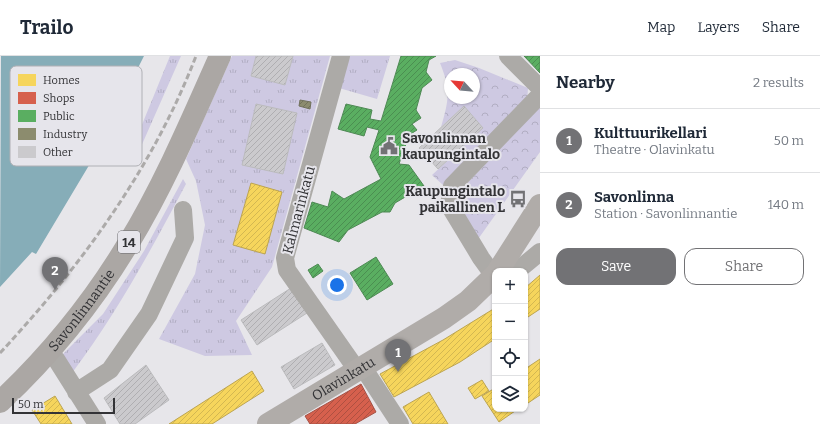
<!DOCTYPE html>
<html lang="en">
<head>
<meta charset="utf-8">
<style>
  body { margin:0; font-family:Bitter,serif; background:#f6f6f7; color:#1f2937 }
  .controls { position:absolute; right:12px; bottom:12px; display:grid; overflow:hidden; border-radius:8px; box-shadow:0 1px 3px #0004 }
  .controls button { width:36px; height:36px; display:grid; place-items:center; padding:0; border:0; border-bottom:1px solid #e0e1e3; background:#fff; color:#1f2937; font:20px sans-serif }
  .compass { position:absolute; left:444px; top:12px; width:36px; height:36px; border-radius:50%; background:#fff; box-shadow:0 1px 3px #0004; rotate:296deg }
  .scale { position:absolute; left:12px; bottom:10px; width:103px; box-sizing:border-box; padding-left:4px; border:2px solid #333336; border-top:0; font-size:11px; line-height:14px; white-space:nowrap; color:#333336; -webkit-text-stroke:3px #e6e5eb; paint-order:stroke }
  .you { position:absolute; left:337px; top:229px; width:14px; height:14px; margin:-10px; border:3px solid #fff; border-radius:50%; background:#1a73e8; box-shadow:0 0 0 6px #1a73e833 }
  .badge { display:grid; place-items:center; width:26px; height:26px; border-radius:50%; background:#727275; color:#fff; font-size:13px; font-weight:700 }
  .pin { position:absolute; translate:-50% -33px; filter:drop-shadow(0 1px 2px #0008) }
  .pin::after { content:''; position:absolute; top:21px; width:14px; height:12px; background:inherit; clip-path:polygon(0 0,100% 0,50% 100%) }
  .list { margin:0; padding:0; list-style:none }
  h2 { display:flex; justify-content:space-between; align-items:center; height:52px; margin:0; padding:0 16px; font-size:17px }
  h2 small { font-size:13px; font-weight:400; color:#747a83 }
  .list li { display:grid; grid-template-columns:26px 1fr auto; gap:12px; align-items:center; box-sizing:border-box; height:64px; padding:0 16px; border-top:1px solid #e0e1e3 }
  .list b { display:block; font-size:15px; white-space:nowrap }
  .list p { margin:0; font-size:13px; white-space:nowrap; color:#747a83 }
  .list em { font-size:13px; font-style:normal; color:#747a83 }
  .actions { display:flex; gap:8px; padding:12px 16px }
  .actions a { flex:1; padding:9px 0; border:1px solid #727275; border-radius:12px; text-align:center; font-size:14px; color:#727275 }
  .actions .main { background:#727275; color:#fff }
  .icon { flex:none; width:22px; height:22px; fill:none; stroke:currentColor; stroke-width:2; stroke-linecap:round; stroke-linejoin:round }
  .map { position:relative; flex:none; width:540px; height:368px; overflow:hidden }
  header { display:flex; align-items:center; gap:24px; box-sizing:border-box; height:56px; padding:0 20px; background:#fff; border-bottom:1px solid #e0e1e3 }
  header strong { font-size:19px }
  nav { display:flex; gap:22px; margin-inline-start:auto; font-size:14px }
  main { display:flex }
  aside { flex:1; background:#fff }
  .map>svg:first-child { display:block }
</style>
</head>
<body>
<header>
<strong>Trailo</strong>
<nav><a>Map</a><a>Layers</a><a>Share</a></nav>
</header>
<main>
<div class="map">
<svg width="540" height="368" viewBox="0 0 540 368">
  <defs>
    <pattern id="grass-tufts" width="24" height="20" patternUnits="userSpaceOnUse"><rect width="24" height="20" fill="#cec9e2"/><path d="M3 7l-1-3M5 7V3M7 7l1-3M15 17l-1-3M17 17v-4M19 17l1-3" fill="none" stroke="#b1adc2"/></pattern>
    <pattern id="park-crowns" width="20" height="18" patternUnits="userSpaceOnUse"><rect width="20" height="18" fill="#cec9e2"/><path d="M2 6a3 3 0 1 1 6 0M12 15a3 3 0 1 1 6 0" fill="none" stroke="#b1adc2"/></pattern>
    <pattern id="homes-hatch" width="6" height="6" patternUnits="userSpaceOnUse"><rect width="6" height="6" fill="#f6d55c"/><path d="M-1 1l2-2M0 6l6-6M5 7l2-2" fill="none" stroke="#d3b751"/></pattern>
    <pattern id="shops-hatch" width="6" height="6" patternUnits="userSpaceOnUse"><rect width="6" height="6" fill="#d6604d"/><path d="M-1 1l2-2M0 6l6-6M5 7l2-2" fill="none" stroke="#ae5041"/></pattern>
    <pattern id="public-hatch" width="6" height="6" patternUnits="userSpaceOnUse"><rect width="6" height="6" fill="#5aae61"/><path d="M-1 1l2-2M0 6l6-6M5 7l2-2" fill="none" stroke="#4b8e51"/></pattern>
    <pattern id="industry-hatch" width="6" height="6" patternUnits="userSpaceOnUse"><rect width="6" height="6" fill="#8c8c6e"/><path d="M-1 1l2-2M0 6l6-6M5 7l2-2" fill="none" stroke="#73735b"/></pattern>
    <pattern id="building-hatch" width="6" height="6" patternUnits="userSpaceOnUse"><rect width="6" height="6" fill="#cbcacd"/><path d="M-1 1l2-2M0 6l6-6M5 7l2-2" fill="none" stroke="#afaeb1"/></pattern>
  </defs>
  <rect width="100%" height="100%" fill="#e7e6ea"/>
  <path fill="url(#grass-tufts)" d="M170,0h11l-45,102 -6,-4z
    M232,0h98l-58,211 -36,54 16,34 -47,1 -46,-17 36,-65 10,-49 -9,-44 -10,-22z
    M350,0h40l-13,43 -38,-11z
    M183,123l3,5c-35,66 -69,129 -114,189l-11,-17 42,-42 41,-63z"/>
  <path fill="url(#park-crowns)" fill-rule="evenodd" d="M455,4l24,8 49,20 -1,15 -84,82 -11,-10 51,-47 -19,-22 -23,21c8,-28 10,-37 -1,-64zM450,18h24v24h-24z
    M540,50v46l-64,90 -20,-47z"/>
  <path fill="#86adb8" d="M1,0h143l-56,111 -52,87 -4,-2 -32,35z"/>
  <path fill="url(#homes-hatch)" stroke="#bca451" d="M251,127l31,9 -17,62 -32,-9z
    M540,219v34l-15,10v-31z
    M495,252v31l-35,23 -66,35 -14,-23 63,-34z
    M540,303v36l-15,10v-36z
    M252,315l12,20 -52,33h-43z
    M482,324l7,11 -14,8 -7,-11z
    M495,332v21h23l-19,13 -17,-26z
    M429,336l19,32h-35l-10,-17z
    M55,340l17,28h-31l-9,-14z"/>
  <path fill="url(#shops-hatch)" stroke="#a55246" d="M361,328l15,28 -21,12h-45l-5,-8z"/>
  <path fill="url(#public-hatch)" stroke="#4e8954" d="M401,0h35l-7,4 -3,12 6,8 -10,8 -6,22 5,8 -9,6 5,6 -8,5 -10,29 10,1 15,21 -29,17 -5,9h-8l-34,18 -9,12 -35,-14 8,-26 16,5 4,-16 12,8 37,-20 -11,-22 9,-27 -12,-3 -3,9 -26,-7 8,-25 26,6 -2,9 11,2z
    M524,0h16v17z
    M376,201l17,27 -26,16 -17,-27z
    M318,208l5,7 -10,7 -5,-8z"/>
  <path fill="url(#industry-hatch)" stroke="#71715d" d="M300,44l11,2 -1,7 -11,-3z"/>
  <path fill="url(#building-hatch)" stroke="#bbbbbd" d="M256,0h37l-8,29 -34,-9z
    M256,48l41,9 -14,61 -41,-9z
    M464,50l19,22 -45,41 -19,-21z
    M291,232l16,25 -50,32 -16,-25z
    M322,287l13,22 -41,24 -13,-22z
    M146,309l23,35 -34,24h-15l-16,-26z"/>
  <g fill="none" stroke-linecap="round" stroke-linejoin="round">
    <path stroke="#acaaa7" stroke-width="18" d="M341,0l-56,202 2,12 70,100
      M508,0l32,32
      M517,215l23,-19
      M494,220l-13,-18 -32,-53 3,-19 88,-91
      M56,303l41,65
      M362,310l38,58
      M76,336l34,-22 39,-56 36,-76 -2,-28"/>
    <g stroke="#b0aca9" stroke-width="22">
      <path d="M498,215l42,-66"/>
      <path id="s1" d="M268,368l176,-106 24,-17 27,-26"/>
    </g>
    <path stroke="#aba7a4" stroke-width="22" id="s2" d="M0,346c49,-46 93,-100 128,-158 36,-59 64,-125 92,-188"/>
    <path stroke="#acaaa9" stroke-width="3" stroke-dasharray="6 3" stroke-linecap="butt" d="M0,297c81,-87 153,-185 196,-297"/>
  </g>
  <defs>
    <g id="civic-bare" transform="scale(1.38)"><path d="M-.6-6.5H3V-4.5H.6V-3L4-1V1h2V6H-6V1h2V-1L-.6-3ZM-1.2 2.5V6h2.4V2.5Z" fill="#727275" stroke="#e6e5eb" stroke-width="2.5" paint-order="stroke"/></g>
    <g id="bus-bare" transform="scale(1.38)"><path d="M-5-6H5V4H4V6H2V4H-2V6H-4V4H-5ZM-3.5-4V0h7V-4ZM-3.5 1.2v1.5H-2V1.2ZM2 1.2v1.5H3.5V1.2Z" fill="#727275" stroke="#e6e5eb" stroke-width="2.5" paint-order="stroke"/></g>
  </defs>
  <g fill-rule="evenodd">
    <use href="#civic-bare" x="389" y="90"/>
    <use href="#bus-bare" x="518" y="143"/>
  </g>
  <g text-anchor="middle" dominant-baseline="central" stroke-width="4" stroke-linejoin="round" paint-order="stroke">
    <rect fill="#e6e5eb" stroke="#69686c" stroke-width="1" x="118" y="175" width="22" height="22" rx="3"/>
    <g font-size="13" font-weight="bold" fill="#333336">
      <text x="129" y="186">14</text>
    </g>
    <g font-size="14" font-weight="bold" fill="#333336" stroke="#e6e5eb" text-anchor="start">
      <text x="402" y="82">Savonlinnan<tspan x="402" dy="16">kaupungintalo</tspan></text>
      <text x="505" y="135" text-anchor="end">Kaupungintalo<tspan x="505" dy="16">paikallinen L</tspan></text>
    </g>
    <g font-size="14" fill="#333336" stroke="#e6e5eb">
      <text transform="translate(299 154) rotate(-75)">Kalmarinkatu</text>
      <text stroke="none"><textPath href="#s2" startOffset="123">Savonlinnantie</textPath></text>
      <text stroke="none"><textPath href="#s1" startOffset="88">Olavinkatu</textPath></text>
    </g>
  </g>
  <rect x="10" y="10" width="132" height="100" rx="6" fill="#e6e5eb" stroke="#b0b0b5" stroke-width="1"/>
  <rect x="18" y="18" width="18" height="12" fill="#f6d55c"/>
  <rect x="18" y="36" width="18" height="12" fill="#d6604d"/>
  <rect x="18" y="54" width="18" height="12" fill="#5aae61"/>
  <rect x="18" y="72" width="18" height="12" fill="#8c8c6e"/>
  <rect x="18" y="90" width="18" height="12" fill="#cbcacd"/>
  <g font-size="11" fill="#333336">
    <text x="43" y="28">Homes</text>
    <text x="43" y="46">Shops</text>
    <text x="43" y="64">Public</text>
    <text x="43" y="82">Industry</text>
    <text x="43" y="100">Other</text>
  </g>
</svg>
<div class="controls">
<button>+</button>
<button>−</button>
<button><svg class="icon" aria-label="locate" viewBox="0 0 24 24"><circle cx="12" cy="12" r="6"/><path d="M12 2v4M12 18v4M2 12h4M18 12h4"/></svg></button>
<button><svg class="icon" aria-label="layers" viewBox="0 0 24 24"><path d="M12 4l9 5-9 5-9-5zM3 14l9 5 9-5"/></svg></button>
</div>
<svg class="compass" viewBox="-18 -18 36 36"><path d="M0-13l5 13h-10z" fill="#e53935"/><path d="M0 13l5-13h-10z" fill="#747a83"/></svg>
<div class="scale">50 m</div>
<div class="you"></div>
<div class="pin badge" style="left:398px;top:316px">1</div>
<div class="pin badge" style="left:55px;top:234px">2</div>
</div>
<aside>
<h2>Nearby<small>2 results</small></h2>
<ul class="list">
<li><span class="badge">1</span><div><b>Kulttuurikellari</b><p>Theatre · Olavinkatu</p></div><em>50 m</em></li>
<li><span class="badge">2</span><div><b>Savonlinna</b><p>Station · Savonlinnantie</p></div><em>140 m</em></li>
</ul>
<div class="actions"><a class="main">Save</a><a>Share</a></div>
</aside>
</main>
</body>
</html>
